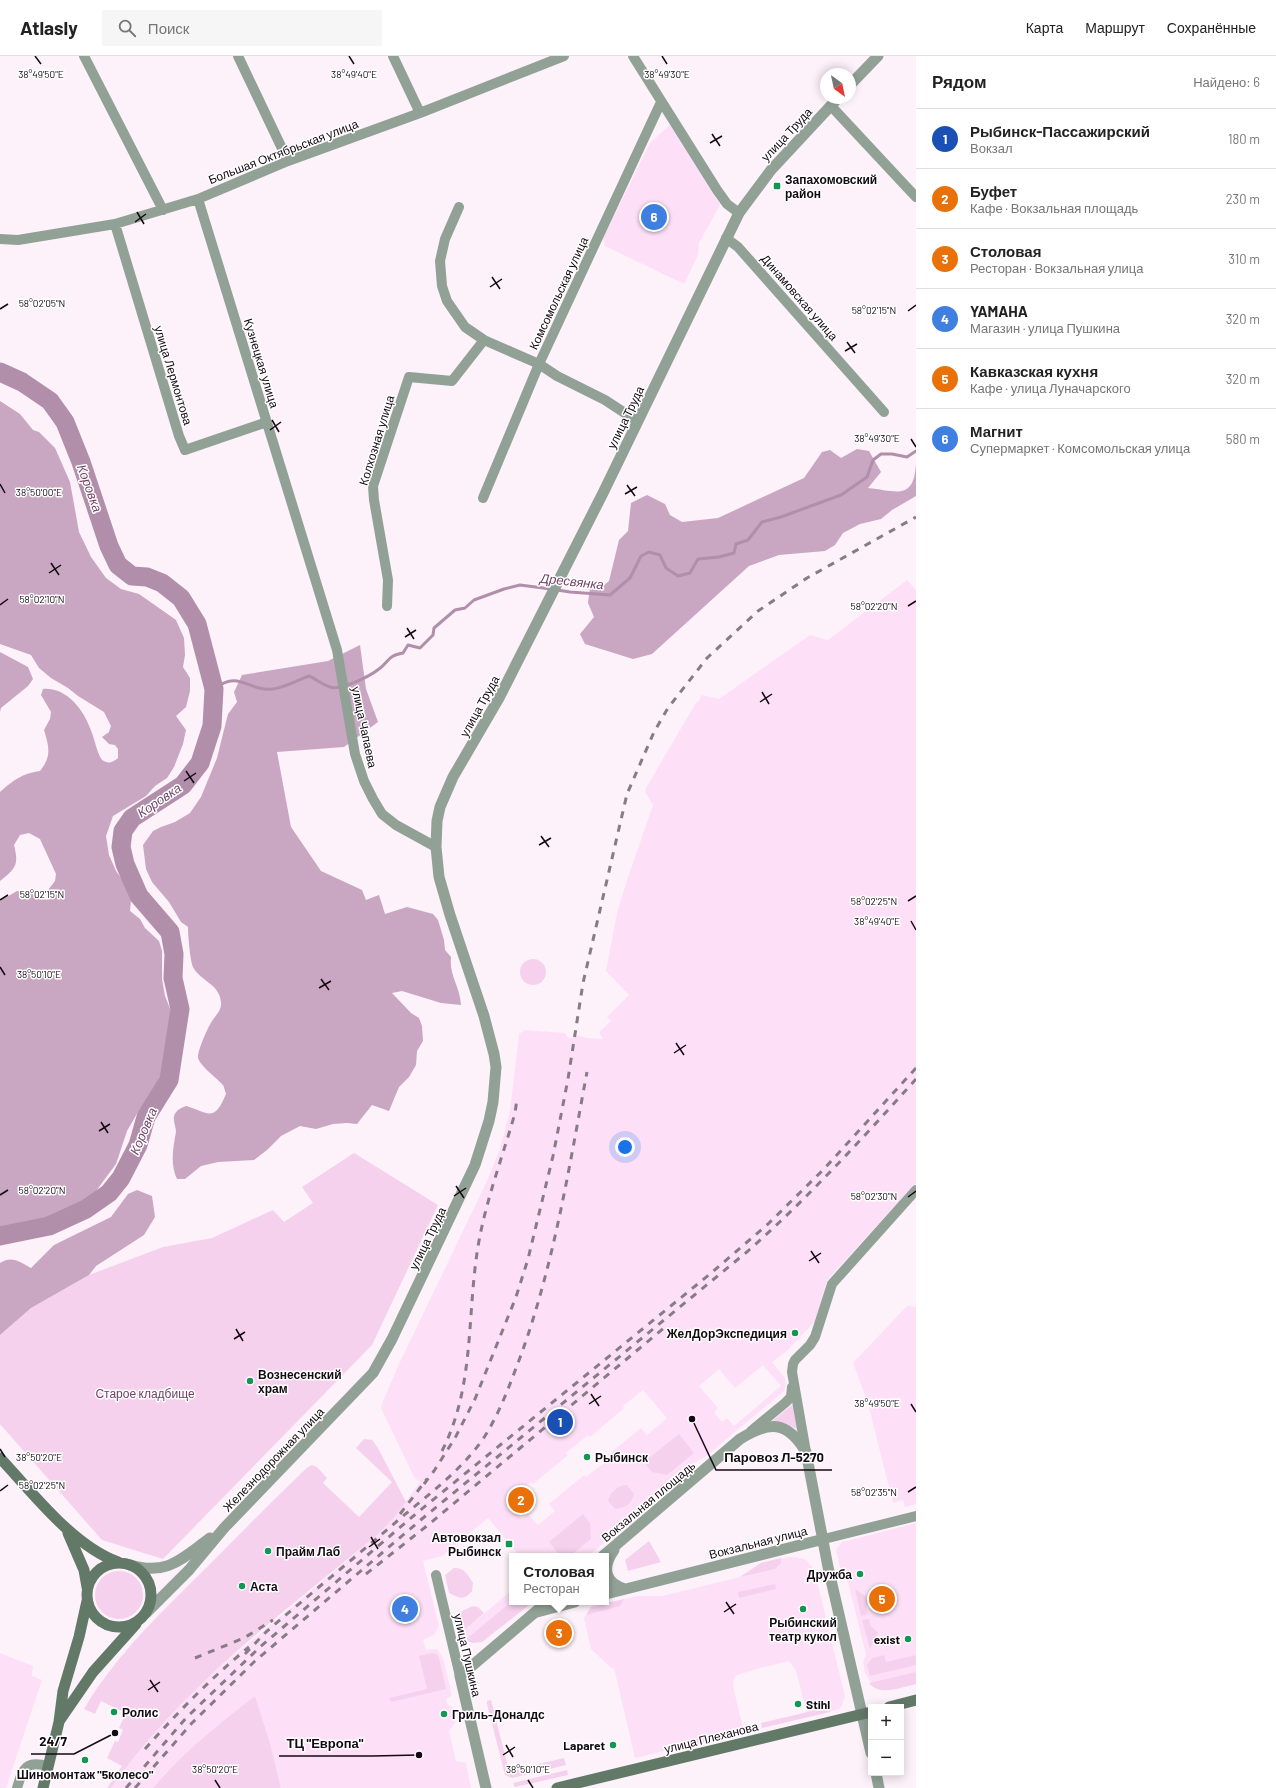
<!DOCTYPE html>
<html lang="ru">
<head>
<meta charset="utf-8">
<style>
  body { margin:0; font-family:Barlow,sans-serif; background:#f6f6f6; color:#222 }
  .controls { position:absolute; right:12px; bottom:12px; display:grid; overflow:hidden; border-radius:0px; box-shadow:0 2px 10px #0003 }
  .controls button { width:36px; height:36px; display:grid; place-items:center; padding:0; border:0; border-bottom:1px solid #e0e0e0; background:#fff; color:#222; font:20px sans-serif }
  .compass { position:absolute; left:820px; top:12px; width:36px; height:36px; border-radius:50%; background:#fff; box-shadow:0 2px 10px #0003; rotate:147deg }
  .you { position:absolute; left:625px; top:1091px; width:14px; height:14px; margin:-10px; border:3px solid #fff; border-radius:50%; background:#1a73e8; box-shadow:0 0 0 6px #1a73e833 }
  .badge { display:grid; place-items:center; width:26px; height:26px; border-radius:50%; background:#7c3aed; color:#fff; font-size:13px; font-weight:700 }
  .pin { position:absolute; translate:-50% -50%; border:2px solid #fff; box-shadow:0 1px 4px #0006 }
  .popup { position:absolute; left:509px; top:1497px; width:100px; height:52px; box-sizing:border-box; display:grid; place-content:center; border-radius:0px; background:#fff; filter:drop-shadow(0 1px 3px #0005); font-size:13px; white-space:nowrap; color:#767676 }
  .popup b { font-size:15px; color:#222 }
  .popup::after { content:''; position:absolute; left:50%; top:100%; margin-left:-8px; border:8px solid transparent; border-top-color:#fff }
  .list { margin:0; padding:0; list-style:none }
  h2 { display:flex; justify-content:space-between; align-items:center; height:52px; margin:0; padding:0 16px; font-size:17px }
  h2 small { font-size:13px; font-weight:400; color:#767676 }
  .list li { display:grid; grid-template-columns:26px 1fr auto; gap:12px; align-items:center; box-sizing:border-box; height:60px; padding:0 16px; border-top:1px solid #e0e0e0 }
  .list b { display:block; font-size:15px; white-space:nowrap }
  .list p { margin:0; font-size:13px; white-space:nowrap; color:#767676 }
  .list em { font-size:13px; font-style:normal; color:#767676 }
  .icon { flex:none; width:22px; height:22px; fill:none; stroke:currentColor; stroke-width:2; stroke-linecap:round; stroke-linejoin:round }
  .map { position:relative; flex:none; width:916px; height:1732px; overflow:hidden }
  header { display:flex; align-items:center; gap:24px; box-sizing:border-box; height:56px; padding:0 20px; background:#fff; border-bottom:1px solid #e0e0e0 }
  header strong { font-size:19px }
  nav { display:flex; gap:22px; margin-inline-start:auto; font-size:14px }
  .search { width:280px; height:36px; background:#f6f6f6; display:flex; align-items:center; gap:10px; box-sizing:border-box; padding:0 14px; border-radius:0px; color:#767676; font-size:15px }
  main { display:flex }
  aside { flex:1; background:#fff }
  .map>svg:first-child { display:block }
</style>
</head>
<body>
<header>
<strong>Atlasly</strong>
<div class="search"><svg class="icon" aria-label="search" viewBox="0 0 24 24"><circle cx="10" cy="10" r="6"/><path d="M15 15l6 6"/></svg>Поиск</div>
<nav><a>Карта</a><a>Маршрут</a><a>Сохранённые</a></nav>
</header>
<main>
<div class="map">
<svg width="916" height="1732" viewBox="0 0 916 1732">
  <rect width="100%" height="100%" fill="#fdf1fa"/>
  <path fill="#fde0f7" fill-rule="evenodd" d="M670,69l50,80 -21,38 -1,12 -14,29 -79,-38 -2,-8 47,-95z
    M907,524l9,10v593l-87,95 -3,6 -11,37 -28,30 -15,11 13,16 1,6 -2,7 -79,66 -21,11 -47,39 -12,18 -37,31h-18l21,-17 -42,3 11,14h-40l-32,-38 -46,38 -19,5 16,65 -5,9 -11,5 3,10 11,-1 6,9 8,34v4l-5,3 2,6 6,3 2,7 -1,8 -6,8 7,30 10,2 5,25h-190l-11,-45 -15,-47 -68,57 -24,23 -10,12h-42l14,-20 33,-39 47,-49 171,-144 16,-16 28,-38 -6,-5 -33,-69 2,-7 16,-37 87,-181 14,-34 10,-38 9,-77 6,-4 40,3 3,5h5v-4l14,4 16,1 -4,-7 12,-11 -4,-4 22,-22 -23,-24 11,-58 9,-30 27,-78 -8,-13 1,-4 51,-87 1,1 4,-7 17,4 91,-64 18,5zM763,1309l18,21 -47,40 -7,-8 -5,4 -8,-10 4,-4 -19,-22 20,-17 16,19zM643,1334l24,28 -20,17 -6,-7 -34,28 2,3 -23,18 -2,-2 -35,29 6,7 -17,14 -10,-11 -6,5 -5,-6 4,-3 -10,-12 20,-16 2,2 35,-29 -2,-2 22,-18 2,2 34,-29 -1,-2z
    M907,1250l9,1v197l-11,3 -2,-7 -10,3 -25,-100 -15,-40z
    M916,1467v161l-34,6 -9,-4 -8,-13 -2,-12 3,-6 -18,-73 -6,-5 -6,-27 6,-8 5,-1z
    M789,1501l12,1 5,2 8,9 29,119 2,8 -3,9 -3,4 -31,8 -12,-46 -7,-10 -29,7 -23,7 -3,3 -1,8 11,46 -109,26 -21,-90h-3l-20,-19 -7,-31 7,-11 46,-11h25l78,-19 21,-14z
    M512,1534v11l-47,39 -1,-1 -4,-5z
    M0,1597l33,13 -1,10 10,4 -36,108h-6z"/>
  <path fill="#f5d1ed" d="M520 916a13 13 0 1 1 26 0a13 13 0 1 1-26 0Z
    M354,1097l84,52 -66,140 -209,214 -61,-19 -102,-116v-89l31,-27 58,-33 74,-28 49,-9 61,-28 11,12 29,-19 -11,-16z
    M793,1348l6,26 -15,-7h-14z
    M679,1378l15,19 -27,22 -15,-3 -8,-10z
    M364,1383l8,1 6,8 28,54 -14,18 -16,16c-94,77 -194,151 -265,252h-4l15,-22 -15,-8 8,-17 3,1 5,-12 -4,-2 7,-15 -25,-12 -6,13 -11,-5c32,-55 80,-99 125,-144 33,-33 65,-66 99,-98l4,-2 5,2 10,11 -4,5 36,34 33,-35 -36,-34z
    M627,1429l7,9c-3,10 -8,14 -19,15l-7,-8c3,-9 8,-15 19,-16z
    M583,1458l7,9 1,16 -21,17h-10l-11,-14z
    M649,1485l12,21 -33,9 -3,-11z
    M781,1502v5l-6,6 -35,8 21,-14z
    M454,1512c11,0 13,6 19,15l-1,8c-8,10 -13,7 -23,2l-4,-18z
    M95 1539a24 24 0 1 1 48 0a24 24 0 1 1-48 0Z
    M775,1528l1,5 -37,9 -1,-6z
    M855,1533l15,10 -4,8 2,7 -7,2z
    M624,1543l-4,7 -34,9 5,-8z
    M512,1545l21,1 -51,40 -9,1 -8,-3z
    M473,1550l5,1 6,6 -24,21 -4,-17 6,-6z
    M869,1563l1,6 8,8 -8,16 -8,-29z
    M432,1597l5,1 2,4 7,31 -55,13 -2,-4 38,-9 -8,-33z
    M884,1599l2,7 30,-7v10l-46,11 -3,-11 5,-7z
    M916,1616v12c-15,3 -35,13 -47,-1z
    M255,1640l15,47 11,45h-128c29,-35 66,-64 102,-92z
    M491,1644l18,71 55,-13 2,7 -54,13 -7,-3 -18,-71v-3z
    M829,1651l1,5 -68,16 -1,-5z
    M743,1671l1,5 -67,17 -1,-5z
    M567,1714l1,5 -53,12 -2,-4z"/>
  <path fill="#c9a6c2" d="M0,345l20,13 13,16 6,2 16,16 15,34 9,50 12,25 15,21 15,11 18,5 37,26 8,18 1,17 -2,12 7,11v13l-4,16 -10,9 10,14 -3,14 -9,23 -7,11 -12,8 -9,10 -33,20 -7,20 3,19 7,16 6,8 9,21 -1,11 10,8 5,9 14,13 3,10v28l3,17 6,15 -8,58 -5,14 -12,22 -8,7 -11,19 -11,33 -23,31 -37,22 -29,9 -27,5v-330l17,-10 11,1 19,8 1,-10 7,-9 1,-7 -16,-35 -11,-6 -9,2 -6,10c5,20 2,23 -14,36v-89c14,-12 21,-18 40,-21 12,-15 9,-24 4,-41l6,-11 1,-7 -10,-17 2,-6c23,-2 40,20 47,39 5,11 6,23 12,32 6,4 10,3 16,-2v-9l-3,-4 -6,-1 -7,-7 7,-5 2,-6 -7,-14 -26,-16 -10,-8 -17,-10 -12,-10 -8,-13 -31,-11z
    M857,393l12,2 12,21 -13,16c29,3 46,13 48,-25v33l-24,14 -11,9 -21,5 -17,9 -8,12 -10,6 -46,4 -30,11 -97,88 -19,5 -48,-15 -5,-10 14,-17 -6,-14 2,-16 13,-1 6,-5 10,-41 9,-9 3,-28 16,-8 18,9 5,11 12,7 36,-4 86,-40 18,-26 8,-2 11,8z
    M360,589l6,44 12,33 -34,25 -67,5 14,75 30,44 41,19 4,10 13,-5 6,19 22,-7 26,7 5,6 6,20 1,10 6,7c-2,19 9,29 10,48l-20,-2 -39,-12 -10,2 19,20 8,5 3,8 1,15 -6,10 -1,14 -7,12 -10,10 -10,24 -17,-6 -15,19 -10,-1 -14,1 -17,5 -16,-3 -19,10 -14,14 -13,10 -36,2 -17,4 -16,13h-8c-7,-15 -4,-31 -1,-47 0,-5 -3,-11 -2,-16 2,-6 7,-8 12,-10 23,7 28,17 40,-12 -1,-3 -2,-7 -3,-9 -6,-7 -22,-18 -25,-27 -1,-6 10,-31 14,-37 4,-6 10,-11 9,-19 -2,-19 -21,-21 -28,-35 -3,-7 -5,-32 -5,-40l-7,-5 -12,-20 -17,-20 -6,-13 -3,-24 10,-14 8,-4 14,-5 15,-9 11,-16 16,-39 11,-44 9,-12 -3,-10 8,-17 86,-14z
    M0,596l28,15 5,12 -5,7 -27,22 -1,4z
    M137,1134l15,6 3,21 -11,18 -48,31 -7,9 -58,33 -31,27v-72c12,-8 20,-1 31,5l23,-23 57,-28 17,-23z"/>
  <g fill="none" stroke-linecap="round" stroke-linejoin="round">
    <path stroke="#b18faa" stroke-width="3" d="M557,534l13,2 40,3 20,-17 11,-22 8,-4 11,3 6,13 12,8 12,-3 8,-14 21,-2 15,-4 2,-9 12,-4 14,-18 19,-5 60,-22 26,-18 6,-17 8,-6h11l15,3 9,-6
      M214,633c26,-20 34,3 59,0 11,-1 25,-9 36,-13 7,3 14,9 21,11 11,4 40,-11 49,-18 11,-8 8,-13 24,-16l5,-8 12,3 13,-13 1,-7 21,-18 10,-2 9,-8 30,-11 16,-4 31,4"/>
    <path stroke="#b18faa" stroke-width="19" d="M0,316l22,10 28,19 15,21 16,40 28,84 9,19 14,11 15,1 15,6 19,15 16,26 17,65 -2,37 -12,37 -17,22 -51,33 -9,13 -2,16 4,17 14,32 31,36 4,22 -1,24 7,31 -11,71 -23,37 -8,28 -17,33 -12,15 -23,16 -37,17 -49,10"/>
    <path stroke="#91a196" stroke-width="10" d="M84,0l79,154
      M238,0l50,105
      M393,0l27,57
      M633,0l84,134 10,14 12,9
      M831,50l85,91
      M198,143l139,451 18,104 9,27 9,18 9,15 14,11 40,22
      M459,151l-14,32 -5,22 2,25 5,15 18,26 19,13 55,24 18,12 48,24 32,21
      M115,168l64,212 6,14 82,-28
      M726,182l12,9 146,165
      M0,183l18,1 97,-16 83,-25 90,-38 132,-48 144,-57
      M483,442l56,-134 122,-262
      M387,550l1,-26 -14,-80 -1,-14 36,-109 43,4 32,-41
      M751,1375l34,-28 6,-6 1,-10
      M806,1396l-14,-80 1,-8 2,-4 15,-15 5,-8 17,-53 84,-94
      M824,1483l92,-23
      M436,1519l24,101
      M17,1732c6,-20 9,-28 31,-22"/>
    <path stroke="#91a196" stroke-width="11" d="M850,29l28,-29
      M614,1494c-12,17 -10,33 11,39
      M603,1500l137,-117c29,-18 47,-19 66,13l22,115 43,186
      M130,1509c37,11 51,-6 80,-27
      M606,1538l218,-55
      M537,1556l38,-10
      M146,1557l43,-43 35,-42 149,-155 19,-34 83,-174 14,-44 4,-19 3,-35 -2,-13 -10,-38 -34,-101 -11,-38 -3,-30 1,-26 3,-14 13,-30 46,-79 104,-205 136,-280 32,-43 67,-72
      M876,1717l3,15
      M486,1732l-26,-112 87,-74"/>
    <path stroke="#627968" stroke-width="11" d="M0,1402c33,35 73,88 118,104
      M68,1477l16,37 3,17
      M87 1539a32 32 0 1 1 64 0a32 32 0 1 1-64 0Z
      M889,1651l27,-7
      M60,1664l33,-48 43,-48
      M43,1732l16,-66 4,-31 16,-54 8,-36
      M557,1732l314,-76"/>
    <path stroke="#877c85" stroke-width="3" stroke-dasharray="7 7" stroke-linecap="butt" d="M442,1395c32,-63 25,-130 35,-198 7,-48 25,-94 38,-140l2,-14
      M424,1428l10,-13 21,-33 20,-39 41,-102 12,-38 25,-103 15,-77 15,-96 44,-189 27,-62 14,-24 39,-50 51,-47 49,-33 109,-61
      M400,1458l27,-35
      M366,1518l62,-49 237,-198
      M245,1598l21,-22c45,-39 92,-77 137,-116 28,-23 59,-47 80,-77 17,-26 27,-55 38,-84 33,-91 48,-187 66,-283
      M195,1602l49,-20 29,-18
      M145,1693c33,-37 66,-71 104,-102
      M126,1732l60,-70 74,-71 158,-135 292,-238 58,-50 56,-55 92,-101
      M135,1732l57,-65 63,-62 168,-143 325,-267c60,-53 114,-112 168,-172"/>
  </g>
  <path fill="none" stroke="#140a12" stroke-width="1.5" d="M35,0l6,8M349,0l5,8M662,0l5,8M712,78l8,12M710,87l12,-7M137,156l7,12M135,166l11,-8M492,221l8,12M490,231l12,-8M0,253l8,-5M908,255l8,-6M847,286l8,11M845,295l12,-7M272,364l7,12M270,374l11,-8M911,383l5,8M0,428l5,9M627,429l8,11M625,438l12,-7M51,507l8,12M49,517l12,-8M0,549l8,-6M908,550l8,-5M407,572l7,11M405,581l11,-7M762,636l7,12M760,646l12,-8M186,715l8,12M184,725l12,-8M541,780l8,11M539,789l12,-7M0,844l8,-5M908,845l8,-5M911,865l5,9M0,911l5,8M321,923l8,11M319,932l12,-7M676,987l8,12M674,997l12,-8M101,1066l7,11M99,1075l11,-7M456,1130l8,12M0,1139l8,-5M454,1140l12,-8M908,1141l8,-6M811,1195l8,12M809,1205l12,-8M236,1273l7,12M234,1283l11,-7M591,1338l8,12M589,1348l12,-8M911,1348l5,8M0,1393l5,8M0,1435l8,-6M908,1436l8,-5M371,1481l7,12M369,1491l11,-8M726,1546l8,12M724,1556l12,-8M150,1624l8,12M148,1634l12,-8M506,1689l7,12M503,1699l12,-8M215,1724l5,8M528,1724l5,8"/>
  <g fill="#139554" stroke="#fff" stroke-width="1.5">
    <rect x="773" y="126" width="8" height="8" rx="2"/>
    <circle cx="795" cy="1277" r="4"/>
    <circle cx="250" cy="1325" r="4"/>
    <circle cx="587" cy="1401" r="4"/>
    <rect x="505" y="1484" width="8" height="8" rx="2"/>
    <circle cx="268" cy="1495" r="4"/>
    <circle cx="860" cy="1518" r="4"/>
    <circle cx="242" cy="1530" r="4"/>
    <circle cx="803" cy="1553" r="4"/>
    <circle cx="908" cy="1583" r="4"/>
    <circle cx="798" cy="1648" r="4"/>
    <circle cx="114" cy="1656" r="4"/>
    <circle cx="444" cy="1658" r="4"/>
    <circle cx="613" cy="1689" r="4"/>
    <circle cx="85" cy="1704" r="4"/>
  </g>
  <g text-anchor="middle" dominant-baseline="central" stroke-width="3" stroke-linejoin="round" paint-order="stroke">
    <g font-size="12" fill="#140a12" stroke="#fff">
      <text transform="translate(786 78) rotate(-47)">улица Труда</text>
      <text transform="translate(283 95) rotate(-21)">Большая Октябрьская улица</text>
      <text transform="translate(558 237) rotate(-65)">Комсомольская улица</text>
      <text transform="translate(800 241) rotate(49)">Динамовская улица</text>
      <text transform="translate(262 307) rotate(73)">Кузнецкая улица</text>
      <text transform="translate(174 319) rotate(73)">улица Лермонтова</text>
      <text transform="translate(625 361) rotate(-64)">улица Труда</text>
      <text transform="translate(376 384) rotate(-73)">Колхозная улица</text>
      <text transform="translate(479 650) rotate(-61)">улица Труда</text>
      <text transform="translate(365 671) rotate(78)">улица Чапаева</text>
      <text transform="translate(427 1182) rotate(-64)">улица Труда</text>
      <text transform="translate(273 1403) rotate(-46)">Железнодорожная улица</text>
      <text transform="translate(648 1445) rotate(-40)">Вокзальная площадь</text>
      <text transform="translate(758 1486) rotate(-14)">Вокзальная улица</text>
      <text transform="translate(468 1599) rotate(77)">улица Пушкина</text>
      <text transform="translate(711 1681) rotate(-14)">улица Плеханова</text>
    </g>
    <g font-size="12" font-weight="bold" fill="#140a12" stroke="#fff" text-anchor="start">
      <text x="785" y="123">Запахомовский<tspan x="785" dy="14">район</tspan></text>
      <text x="787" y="1277" text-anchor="end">ЖелДорЭкспедиция</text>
      <text x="258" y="1318">Вознесенский<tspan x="258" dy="14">храм</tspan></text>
      <text x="595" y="1401">Рыбинск</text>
      <text x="501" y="1481" text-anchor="end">Автовокзал<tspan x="501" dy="14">Рыбинск</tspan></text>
      <text x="276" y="1495">Прайм Лаб</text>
      <text x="852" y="1518" text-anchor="end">Дружба</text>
      <text x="250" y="1530">Аста</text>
      <text x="803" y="1566" text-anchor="middle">Рыбинский<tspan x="803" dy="14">театр кукол</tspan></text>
      <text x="900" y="1583" text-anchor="end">exist</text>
      <text x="806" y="1648">Stihl</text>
      <text x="122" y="1656">Ролис</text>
      <text x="452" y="1658">Гриль-Доналдс</text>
      <text x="605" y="1689" text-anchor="end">Laparet</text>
      <text x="85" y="1718" text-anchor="middle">Шиномонтаж "5колесо"</text>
    </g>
    <g font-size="12" fill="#6f4167" stroke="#fff">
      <text x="145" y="1337">Старое кладбище</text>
    </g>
    <g font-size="13" font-style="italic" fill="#73446b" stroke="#fff">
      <text transform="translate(90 432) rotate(70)">Коровка</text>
      <text transform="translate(572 525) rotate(6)">Дресвянка</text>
      <text transform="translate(159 744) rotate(-34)">Коровка</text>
      <text transform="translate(143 1075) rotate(-67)">Коровка</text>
    </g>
  </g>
  <g font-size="10" text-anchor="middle" fill="#140a12" stroke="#fff" stroke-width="3" stroke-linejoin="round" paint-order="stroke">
    <text x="41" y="22">38°49'50"E</text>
    <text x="667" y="22">38°49'30"E</text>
    <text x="354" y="22">38°49'40"E</text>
    <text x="42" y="251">58°02'05"N</text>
    <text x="874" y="258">58°02'15"N</text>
    <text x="877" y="386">38°49'30"E</text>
    <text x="39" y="440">38°50'00"E</text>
    <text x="42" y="547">58°02'10"N</text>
    <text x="874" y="554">58°02'20"N</text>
    <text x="42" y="842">58°02'15"N</text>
    <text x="874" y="849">58°02'25"N</text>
    <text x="877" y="869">38°49'40"E</text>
    <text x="39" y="922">38°50'10"E</text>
    <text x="42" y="1138">58°02'20"N</text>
    <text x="874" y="1144">58°02'30"N</text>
    <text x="877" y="1351">38°49'50"E</text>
    <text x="39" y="1405">38°50'20"E</text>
    <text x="42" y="1433">58°02'25"N</text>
    <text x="874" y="1440">58°02'35"N</text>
    <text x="215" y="1717">38°50'20"E</text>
    <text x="528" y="1717">38°50'10"E</text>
  </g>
  <path fill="none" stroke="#140a12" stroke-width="1.5" d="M692 1363L716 1414H832M115 1677L74 1698H31M419 1699L372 1700H279"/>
  <g fill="#140a12" stroke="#fff" stroke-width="1.5">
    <circle cx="692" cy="1363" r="4"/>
    <circle cx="115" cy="1677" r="4"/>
    <circle cx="419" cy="1699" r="4"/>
  </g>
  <g font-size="13" text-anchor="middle" font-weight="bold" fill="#140a12" stroke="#fff" stroke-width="3" stroke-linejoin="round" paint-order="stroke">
    <text x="774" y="1406">Паровоз Л-5270</text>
    <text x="53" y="1690">24/7</text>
    <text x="325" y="1692">ТЦ "Европа"</text>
  </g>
</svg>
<div class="controls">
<button>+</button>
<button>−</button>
</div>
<svg class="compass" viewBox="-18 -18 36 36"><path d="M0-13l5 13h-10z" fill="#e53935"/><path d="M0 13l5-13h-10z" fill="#767676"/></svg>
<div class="you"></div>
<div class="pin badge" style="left:560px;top:1366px;background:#1a4fb4">1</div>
<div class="pin badge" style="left:521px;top:1444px;background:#e8710a">2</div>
<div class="pin badge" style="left:559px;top:1577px;background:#e8710a">3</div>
<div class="popup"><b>Столовая</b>Ресторан</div>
<div class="pin badge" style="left:405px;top:1553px;background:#3f7fe0">4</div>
<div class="pin badge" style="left:882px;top:1543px;background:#e8710a">5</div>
<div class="pin badge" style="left:654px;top:161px;background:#3f7fe0">6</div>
</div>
<aside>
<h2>Рядом<small>Найдено: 6</small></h2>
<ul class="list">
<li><span class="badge" style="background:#1a4fb4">1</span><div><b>Рыбинск-Пассажирский</b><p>Вокзал</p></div><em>180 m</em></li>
<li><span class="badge" style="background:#e8710a">2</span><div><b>Буфет</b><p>Кафе · Вокзальная площадь</p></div><em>230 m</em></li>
<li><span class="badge" style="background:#e8710a">3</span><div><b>Столовая</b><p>Ресторан · Вокзальная улица</p></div><em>310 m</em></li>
<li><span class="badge" style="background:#3f7fe0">4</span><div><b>YAMAHA</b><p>Магазин · улица Пушкина</p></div><em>320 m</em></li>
<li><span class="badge" style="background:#e8710a">5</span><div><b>Кавказская кухня</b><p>Кафе · улица Луначарского</p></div><em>320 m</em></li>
<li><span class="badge" style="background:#3f7fe0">6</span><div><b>Магнит</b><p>Супермаркет · Комсомольская улица</p></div><em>580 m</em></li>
</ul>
</aside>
</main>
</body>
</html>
